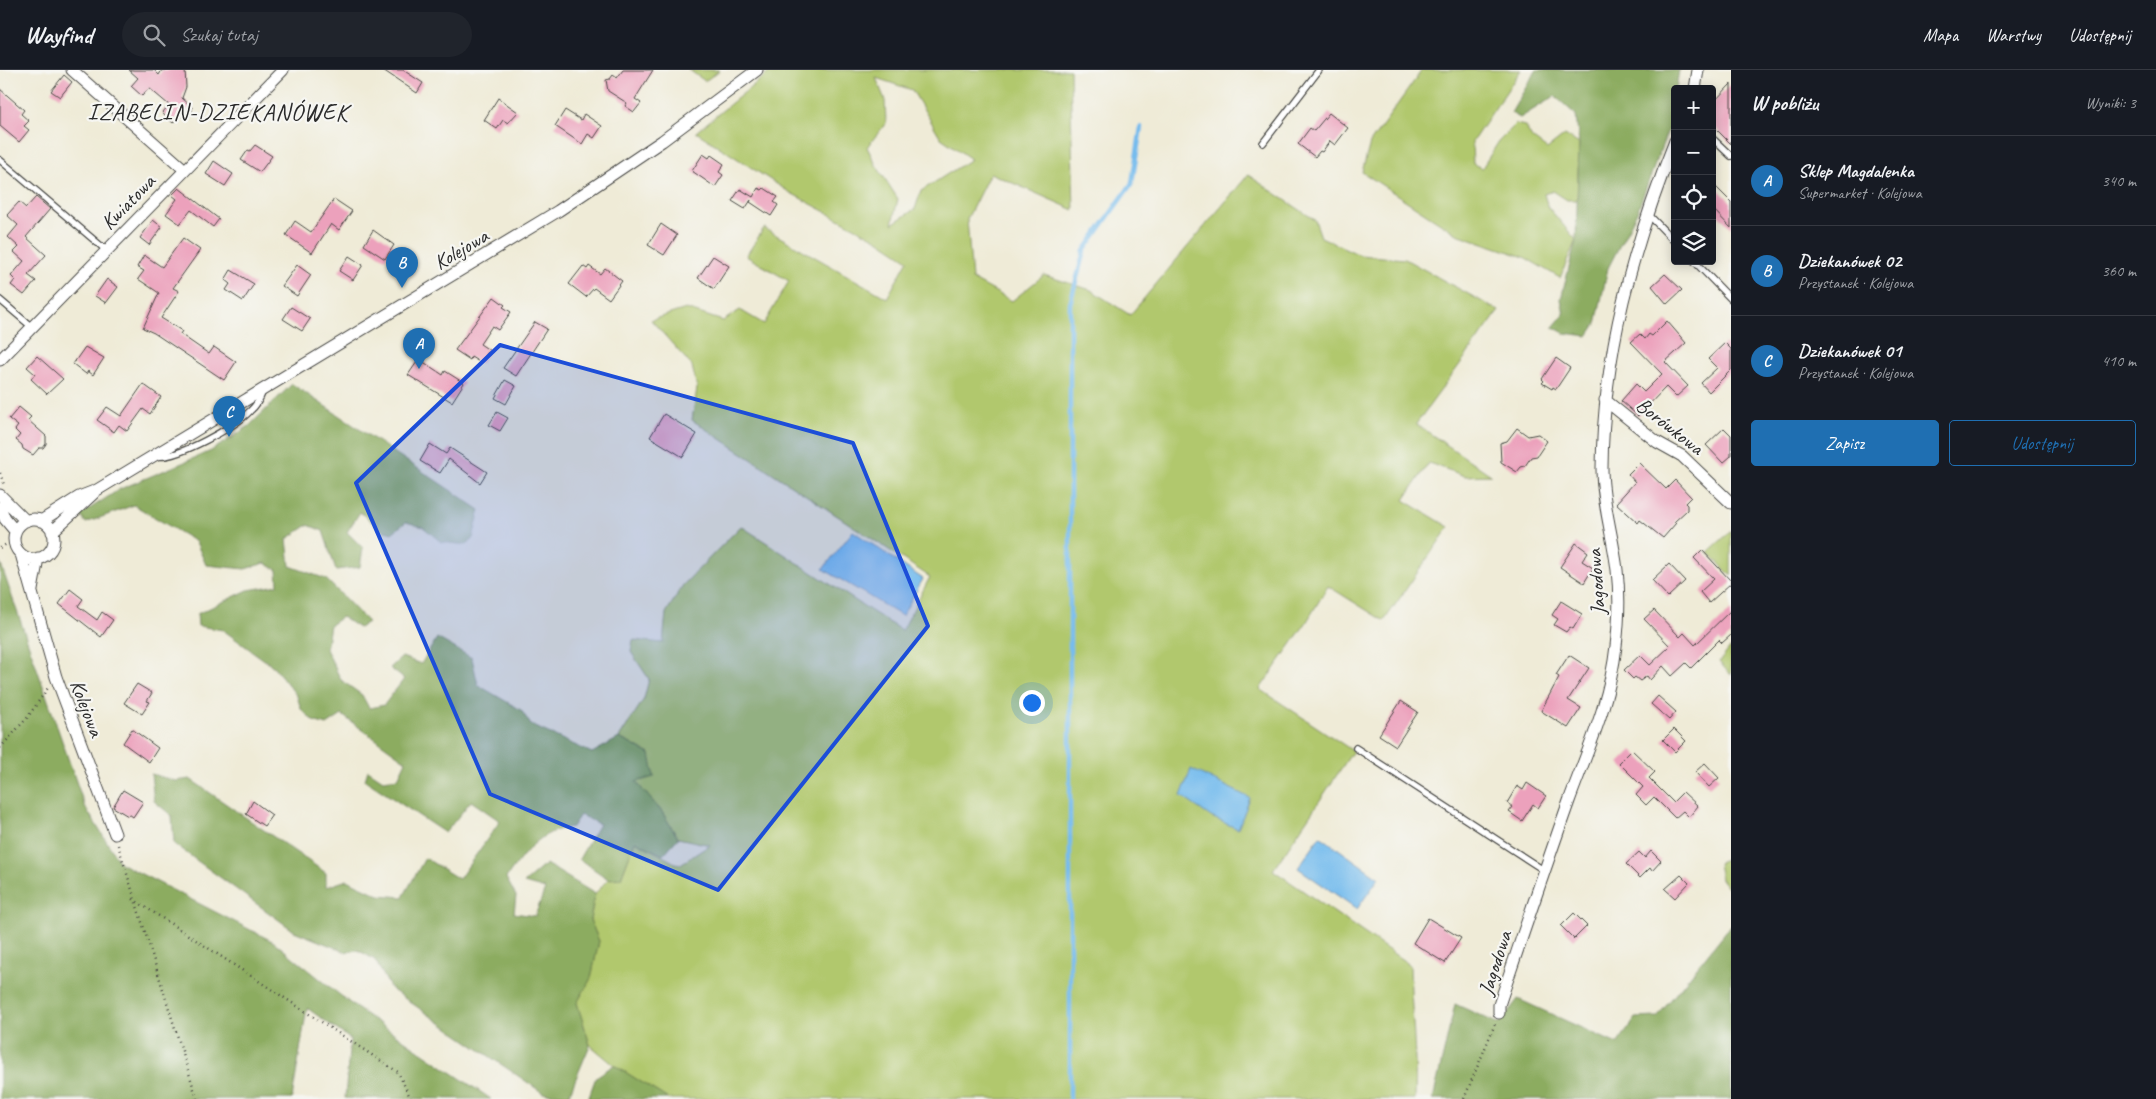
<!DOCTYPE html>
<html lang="pl">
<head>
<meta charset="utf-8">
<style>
  body { margin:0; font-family:Caveat,sans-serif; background:#20242c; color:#f1f3f6 }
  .controls { position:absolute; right:15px; top:15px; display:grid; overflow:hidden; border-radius:5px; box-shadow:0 2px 12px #0003 }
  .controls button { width:45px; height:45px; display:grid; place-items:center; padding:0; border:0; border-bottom:1px solid #363941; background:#171b24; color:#f1f3f6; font:25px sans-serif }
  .you { position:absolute; left:1031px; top:632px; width:18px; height:18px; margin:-12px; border:4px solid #fff; border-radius:50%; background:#1a73e8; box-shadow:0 0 0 8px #1a73e833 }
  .badge { display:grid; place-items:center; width:32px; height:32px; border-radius:50%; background:#1f6fb2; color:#fff; font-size:16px; font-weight:700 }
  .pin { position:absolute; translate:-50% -41px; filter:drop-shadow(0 1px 2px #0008) }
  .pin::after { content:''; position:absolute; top:26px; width:18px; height:15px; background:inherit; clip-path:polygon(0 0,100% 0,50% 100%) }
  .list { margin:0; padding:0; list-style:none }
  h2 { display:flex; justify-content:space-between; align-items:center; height:65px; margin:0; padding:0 20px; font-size:21px }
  h2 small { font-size:16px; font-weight:400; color:#9ea1a6 }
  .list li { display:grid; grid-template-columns:32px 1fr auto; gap:15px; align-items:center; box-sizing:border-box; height:90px; padding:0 20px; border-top:1px solid #363941 }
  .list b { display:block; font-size:19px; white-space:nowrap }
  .list p { margin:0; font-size:16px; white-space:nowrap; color:#9ea1a6 }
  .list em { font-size:16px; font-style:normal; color:#9ea1a6 }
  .actions { display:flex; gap:10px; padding:15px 20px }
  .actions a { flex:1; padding:11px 0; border:1px solid #1f6fb2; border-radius:5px; text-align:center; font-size:18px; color:#1f6fb2 }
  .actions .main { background:#1f6fb2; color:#fff }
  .icon { flex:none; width:28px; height:28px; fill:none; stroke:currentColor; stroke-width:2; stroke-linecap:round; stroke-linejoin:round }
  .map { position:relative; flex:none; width:1731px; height:1029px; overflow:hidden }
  header { display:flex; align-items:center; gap:30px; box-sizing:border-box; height:70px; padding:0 25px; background:#171b24; border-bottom:1px solid #363941 }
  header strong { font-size:24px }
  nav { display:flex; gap:28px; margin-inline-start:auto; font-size:18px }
  .search { width:350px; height:45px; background:#20242c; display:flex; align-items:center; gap:12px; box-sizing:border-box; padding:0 18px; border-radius:28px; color:#9ea1a6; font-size:19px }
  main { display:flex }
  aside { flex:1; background:#171b24 }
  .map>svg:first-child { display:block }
</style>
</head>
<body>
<header>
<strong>Wayfind</strong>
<div class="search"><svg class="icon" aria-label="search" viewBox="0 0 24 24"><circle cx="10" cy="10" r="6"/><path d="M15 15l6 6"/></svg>Szukaj tutaj</div>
<nav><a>Mapa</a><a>Warstwy</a><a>Udostępnij</a></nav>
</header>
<main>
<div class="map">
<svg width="1731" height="1029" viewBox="0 0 1731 1029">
  <rect width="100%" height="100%" fill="#f6f6f2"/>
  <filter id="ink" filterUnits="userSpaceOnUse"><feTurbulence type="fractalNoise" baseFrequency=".02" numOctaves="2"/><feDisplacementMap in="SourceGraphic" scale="10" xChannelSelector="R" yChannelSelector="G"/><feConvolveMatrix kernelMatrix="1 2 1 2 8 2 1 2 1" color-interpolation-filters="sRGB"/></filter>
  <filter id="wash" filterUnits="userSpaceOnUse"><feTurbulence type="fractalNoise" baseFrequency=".0096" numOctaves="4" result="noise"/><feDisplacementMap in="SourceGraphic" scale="20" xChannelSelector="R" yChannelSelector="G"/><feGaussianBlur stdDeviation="1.12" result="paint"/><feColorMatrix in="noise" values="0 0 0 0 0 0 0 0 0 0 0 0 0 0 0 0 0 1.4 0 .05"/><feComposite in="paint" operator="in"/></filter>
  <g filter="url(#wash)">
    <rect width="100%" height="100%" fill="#efebd7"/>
    <path fill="#b1c86d" stroke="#6e7a4c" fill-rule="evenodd" d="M689,0h31l-15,11z
      M772,0h298l4,140 -84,-37 -23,46 5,60 40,22 32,-26 47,15 39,25 118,-140 67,45 6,17 39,18 45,4 94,52 -83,113 75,51 -26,1 -36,-13 -25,37 45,27 -65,94 -56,-35 -22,37 -46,66 93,62 -80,119 137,95c1,45 7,89 5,134h-747l-54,-34 -24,-20 -13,-42 14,-25 8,-37 -9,-21 5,-26 13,-15 13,-1 14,-37 44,24 31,-20 -32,-7 -16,-26 -27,-31 15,-27 -31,-16 25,-39 5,-20 -18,-27 2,-12 30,3 3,-30 17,-28 58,-59 161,105 28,-54 -238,-157 5,-32 -5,-22 -41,-46 35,-11 37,12 17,-11 24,14 25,-43 -43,-25 18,-28 123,70 21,-38 -30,-20 -89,-48 -93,-60zM876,8l36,12 29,48 30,21 -50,32 -6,18 -23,15 6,-25 -22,-34 -9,-18 19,-24 -1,-23z
      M1422,0h99l-49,72 1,22 9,4 17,-27 17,-17 9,2 7,12 15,11 18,-14 14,9 -2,56h-10l-14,-9 -9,3 4,13 28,33 -16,38 -36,-21 -67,-23 -95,-62 8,-29z
      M1731,461v45l-23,-24z
      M1731,577v28l-12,-13z
      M1731,788v34l-10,-13 -3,-16z"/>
    <path fill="#8cac60" stroke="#5c6c46" d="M1536,0h143l-3,19h-1l-4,33 -34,90 -29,56 -12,56 -8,12 -24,-3 -11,-6 11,-13 -3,-15 15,-59 3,-96 -3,-29 -21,-19 -35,22 -9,-5z
      M292,314l188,126 -7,28 -6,7 -26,-3 -18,-15 -17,-5 -14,11 -11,-3 -21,-18 -13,20 16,16 -3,19 -24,3 -13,-39 -15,-6 -21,14 3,27 36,13 42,43 -9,6 -17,-11 -12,8 -4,24 15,31 21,15 7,13 15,-3 20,-26 -14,-11 12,-11 19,7 16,-26 35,20 6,27 43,25 10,15 61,28 27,-15 31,16 4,23 -18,5 26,30 16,26 -15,17 -28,-14 -14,37 -13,1 -29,-20 20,-35 -19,-9 -8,12c-34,4 -46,25 -66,51l10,18 -2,17 21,3 10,-27 -21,-6 22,-19 49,30 -5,26 9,21 -8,37 -14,25 13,42 -21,50 -26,-2 -152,-104 -16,-29 -17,-10 -12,2 -52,-21 -120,-87 -2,-28 -18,-15 -3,-27 25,7 14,-2 136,94v14l21,-7 32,15 24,2 22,-39 34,21 41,-58 -29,-20 -26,32 -80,-53 3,-10 15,10 15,-2 8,-17 -64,-46 -15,10 -14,-4 -12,-12 -4,-13 -23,-29 -51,-37 -25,-4 -1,-12 51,-24 30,-5 -1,-15 -12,-7 -20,6 -39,-4 -10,-23 -62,-37 -48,18 -6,-8 40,-26 91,-38 20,-13 18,-12z
      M0,492l85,245 35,56 154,79 81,65 136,92 -146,-1 5,-59 -43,-31 -15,91h-292z
      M1731,855v174h-298l22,-95 44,20 19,-25 99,45 19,-26 21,-1z
      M614,995l54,34h-80l8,-22z"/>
    <path fill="#76bced" stroke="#50748c" d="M853,461l70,48 -21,37 -79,-47z
      M1191,699l59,29 -12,31 -27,-12 -30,-21z
      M1320,766l59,42 -22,31 -59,-41z"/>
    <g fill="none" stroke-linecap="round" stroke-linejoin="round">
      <path stroke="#76bced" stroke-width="4.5" d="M1070,1029v-795l14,-53 48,-68 9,-56"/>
    </g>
    <g id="blocks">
      <path fill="#eca1bc" d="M129,0h25l5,5 3,-5h23l1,17 -4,11 10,9v5l-4,5h-5l-3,-2 -7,8 -11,-10 7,-8 -20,-17 -7,8 -11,-10 7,-8z
        M383,0h20l20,13 -6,10z
        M623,0h30l-18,29 6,4 -7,9 -9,-6 2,-3 -19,-12 -2,-11 4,-1 3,-4 4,3z
        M64,5l8,7 -12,15 -9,-6z
        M1731,14v60l-19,-19v-21z
        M0,19l24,21 -3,4 8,7 -5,5 5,4 -10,12 -19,-16z
        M498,28l20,14 -10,11 -5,-3 -6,9 -13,-9z
        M565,40l16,10 3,-6 18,12 -8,12 -6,-4 -6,10 -27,-18z
        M1329,43l19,15 -13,17 -5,-4 -8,11 -2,-1 -5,6 -17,-13 12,-16 4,3z
        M255,75l17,11 -12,16 -19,-12 7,-10 2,1z
        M703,84l6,4 2,-3 13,9 -5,8 4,3 -8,12 -23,-16z
        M214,91l19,13 -8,12 -19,-12z
        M1712,113l19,19v26l-19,-20z
        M179,118l40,31 -6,8 -22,-17 -11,14 -14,-10 11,-15 -5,-4z
        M758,118l4,2 2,-2 14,9 -4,5 4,3 -7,11 -21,-14 1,-2 -6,9 -13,-8 8,-12 13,8z
        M36,127l14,12 -24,28 20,18 -18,20 8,6 -12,14 -13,-10 4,-5 -4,-4 13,-15 -10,-9 5,-5 -11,-10 10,-12 -11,-10 12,-13 7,6z
        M334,129l18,12 -13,19 -8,-6 -19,29 -26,-18 9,-14 16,11z
        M153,150l9,7 -13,18 -9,-7z
        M661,154l16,11 -13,20 -16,-10z
        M373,160l21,15 -9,14 -21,-14z
        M183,168l17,12 -27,38 6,3 -18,27 21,13 -2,3 29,20 5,-7 22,15 -12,18 -70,-47 -11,-5 16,-35 -21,-14 6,-8 -7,-4 7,-12 18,12z
        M349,186l14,9 -10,15 -14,-9z
        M713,186l16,10 -15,23 -16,-11z
        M297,195l14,10 -14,21 -15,-10z
        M583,196l4,3 2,-3 11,8 5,-6 17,13 -13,18 -15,-11 -8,9 -17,-13z
        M231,200l23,14 -11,17 -17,-11 4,-6 -5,-4z
        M1665,204l17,16 -15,14 -15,-18z
        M107,209l11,8 -12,16 -11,-7z
        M494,227l11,8 -2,2 8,5 -13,18 -6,-4 -12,18 9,6 -8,13 -10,-6 -1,3 -15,-10z
        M291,237l19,12 -8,12 -19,-12z
        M1667,251l19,22 -21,19 23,24 -12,11 -10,-10 -28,29 -17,-15 15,-17 8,8 18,-18 -31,-32 9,-8 5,5 4,-5 3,2z
        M535,252l12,7 -31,47 -13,-8z
        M1725,273l6,6v21l-22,22 -8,-9 16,-15 -9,-9z
        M85,277l19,11 -11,17 -5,-4 -2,3 -13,-10z
        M37,286l26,23 -16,15 -16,-15 4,-5 -8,-7z
        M1556,288l14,10 -14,21 -3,-2 -1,2 -10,-6 2,-2 -2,-2z
        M419,289l24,16 2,-4 19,12 -12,19 -44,-27z
        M505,310l11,6 -10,18 -11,-6z
        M143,314l18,13 -11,17 -7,-5 -16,22 -8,-6 -5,7 -17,-12 10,-13 14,9z
        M19,337l12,10 -3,3 18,16v8l-3,4h-4l-6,7 -10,-6 -1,-4 -6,-5 4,-5 -5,-5 3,-4 -9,-7z
        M497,342l11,6 -8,13 -11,-6z
        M664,344l33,20 -14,23 -33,-20z
        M1517,358l11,8 10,-2 9,7 -10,15 -6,1 -6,9 -4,1 -4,5 -16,-10 -1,-19 7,-2z
        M1724,358l7,7v21l-8,7 -17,-18z
        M430,374l16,10 4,-6 37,24 -7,11 -31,-24 -9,14 -20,-12z
        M1639,393l27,26 9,-9 16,17 -6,6 2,2v5l-13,12 2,1 -13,15 -23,-18 -2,3 -22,-20 19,-21 -7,-8z
        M1576,473l12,9 -6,9 11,7 -9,15 -24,-16z
        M1702,480l29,31v2l-22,20 -9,-11 14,-13 -20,-21z
        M1669,494l16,17 -17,16 -16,-17z
        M70,519l13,10 -5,7 19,14 5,-8 11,8 -12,17 -42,-33z
        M1561,531l21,13 -9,15 -3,-2 -4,5 -12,-7 4,-6 -6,-4z
        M1654,540l26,27 4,-4 11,12 36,-35v25l-9,8 -3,-3 -28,28 -5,-5 -14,13 -9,-10 -13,14 -3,-4 -7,5 -5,-4 -2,2 -9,-9 16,-15 10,10 20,-19 -26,-27z
        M1569,585l20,13 -21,32 13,8 -13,20 -27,-17 18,-34 -3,-2z
        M137,614l15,9 -5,8 3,1 -8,12 -18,-11z
        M1658,626l18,16 -7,8 -18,-16z
        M1401,631l17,11 -22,34 -17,-11z
        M132,659l26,19 -9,14 -26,-19z
        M1674,659l12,12 -11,11 -12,-12z
        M1632,680l23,22 -6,6 24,24 10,-10 15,14 -9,11 -6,-6 -8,7 -21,-21 -8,8 -10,-10 7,-8 -24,-24z
        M1705,693l14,15 -10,9 -14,-15z
        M1527,713l19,13 -8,12 -5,-4 -11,17 -13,-9 4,-5 -6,-4 10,-17 6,4z
        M123,720l20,12 -10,15 -4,-3 -1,2 -15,-9z
        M253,731l19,14 -8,11 -18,-12z
        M1651,781l10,10 -9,10 -2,-3 -10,10 -14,-14 13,-12 6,6z
        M1681,805l8,8 -14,15 -10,-9z
        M1574,843l13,13 -13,13 -13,-13z
        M1428,848l33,20 -16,25 -32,-20z"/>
    </g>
  </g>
  <g filter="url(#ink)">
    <use href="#blocks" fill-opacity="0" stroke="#484845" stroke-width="1"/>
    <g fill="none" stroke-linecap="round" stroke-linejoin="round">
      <g stroke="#484845" stroke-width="8">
        <path id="lane" d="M1712,68l19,18
          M1263,73l56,-73
          M0,90l107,91
          M1649,145l26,27
          M1694,191l37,38
          M0,230l33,28
          M156,386c20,4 80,-30 94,-45 6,-5 10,-12 13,-20
          M1356,678l189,123"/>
      </g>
      <g stroke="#484845" stroke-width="13">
        <path id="street" d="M72,0l113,100
          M1695,19l3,-19
          M0,290l283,-290
          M1605,330l52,42 25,14 49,47
          M0,425l26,26
          M0,437l5,12 10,12
          M14 469a20 20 0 1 1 40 0a20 20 0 1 1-40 0Z
          M41,451l38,-24 18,-7 461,-279 104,-70 95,-71
          M52,462l42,-39
          M21,484l35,123 59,157
          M32,520l6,-32
          M1499,943v-8c23,-68 46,-137 70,-204 19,-52 41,-99 47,-155 3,-25 4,-51 1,-76 -4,-34 -15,-68 -15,-102 1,-115 31,-222 73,-327"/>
      </g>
      <path stroke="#484845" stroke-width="2.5" stroke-dasharray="1 4" stroke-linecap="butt" d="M0,403l4,12
        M0,478l10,-6
        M0,678l27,-30 21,-30
        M118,775l79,254
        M133,829l265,173 13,27
        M1464,1029l31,-75"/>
      <use href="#lane" stroke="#fff" stroke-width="5.5"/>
      <use href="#street" stroke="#fff" stroke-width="11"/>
    </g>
  </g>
  <path fill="#1d4ed8" fill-opacity="0.2" stroke="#1d4ed8" stroke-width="4" stroke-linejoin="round" d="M500,275l353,98 75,183 -210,264 -228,-96 -134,-311z"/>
  <g text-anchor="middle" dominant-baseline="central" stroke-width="4.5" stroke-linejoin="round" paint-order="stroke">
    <g font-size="21" fill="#2b2b2b" stroke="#f6f6f2">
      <text transform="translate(128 132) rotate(-46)">Kwiatowa</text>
      <text transform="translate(461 179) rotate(-31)">Kolejowa</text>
      <text transform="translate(1670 356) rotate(38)">Borówkowa</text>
      <text transform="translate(1596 512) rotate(-94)">Jagodowa</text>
      <text transform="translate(87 638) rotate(69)">Kolejowa</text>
      <text transform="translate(1495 893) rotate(-72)">Jagodowa</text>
    </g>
    <g font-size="24" letter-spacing="1" fill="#2b2b2b" stroke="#f6f6f2">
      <text x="218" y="42">IZABELIN-DZIEKANÓWEK</text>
    </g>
  </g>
</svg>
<div class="controls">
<button>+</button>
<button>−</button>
<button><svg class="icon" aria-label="locate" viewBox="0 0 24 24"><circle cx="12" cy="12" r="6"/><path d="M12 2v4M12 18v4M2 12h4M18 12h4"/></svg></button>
<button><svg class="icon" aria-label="layers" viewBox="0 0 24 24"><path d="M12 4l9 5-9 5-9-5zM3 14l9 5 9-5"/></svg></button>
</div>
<div class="you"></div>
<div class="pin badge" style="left:419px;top:299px">A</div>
<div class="pin badge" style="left:402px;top:218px">B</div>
<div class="pin badge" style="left:229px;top:367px">C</div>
</div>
<aside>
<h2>W pobliżu<small>Wyniki: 3</small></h2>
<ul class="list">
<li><span class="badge">A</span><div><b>Sklep Magdalenka</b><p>Supermarket · Kolejowa</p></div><em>340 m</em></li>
<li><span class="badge">B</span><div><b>Dziekanówek 02</b><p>Przystanek · Kolejowa</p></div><em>360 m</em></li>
<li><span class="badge">C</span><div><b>Dziekanówek 01</b><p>Przystanek · Kolejowa</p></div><em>410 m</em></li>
</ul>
<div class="actions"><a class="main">Zapisz</a><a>Udostępnij</a></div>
</aside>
</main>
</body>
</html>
